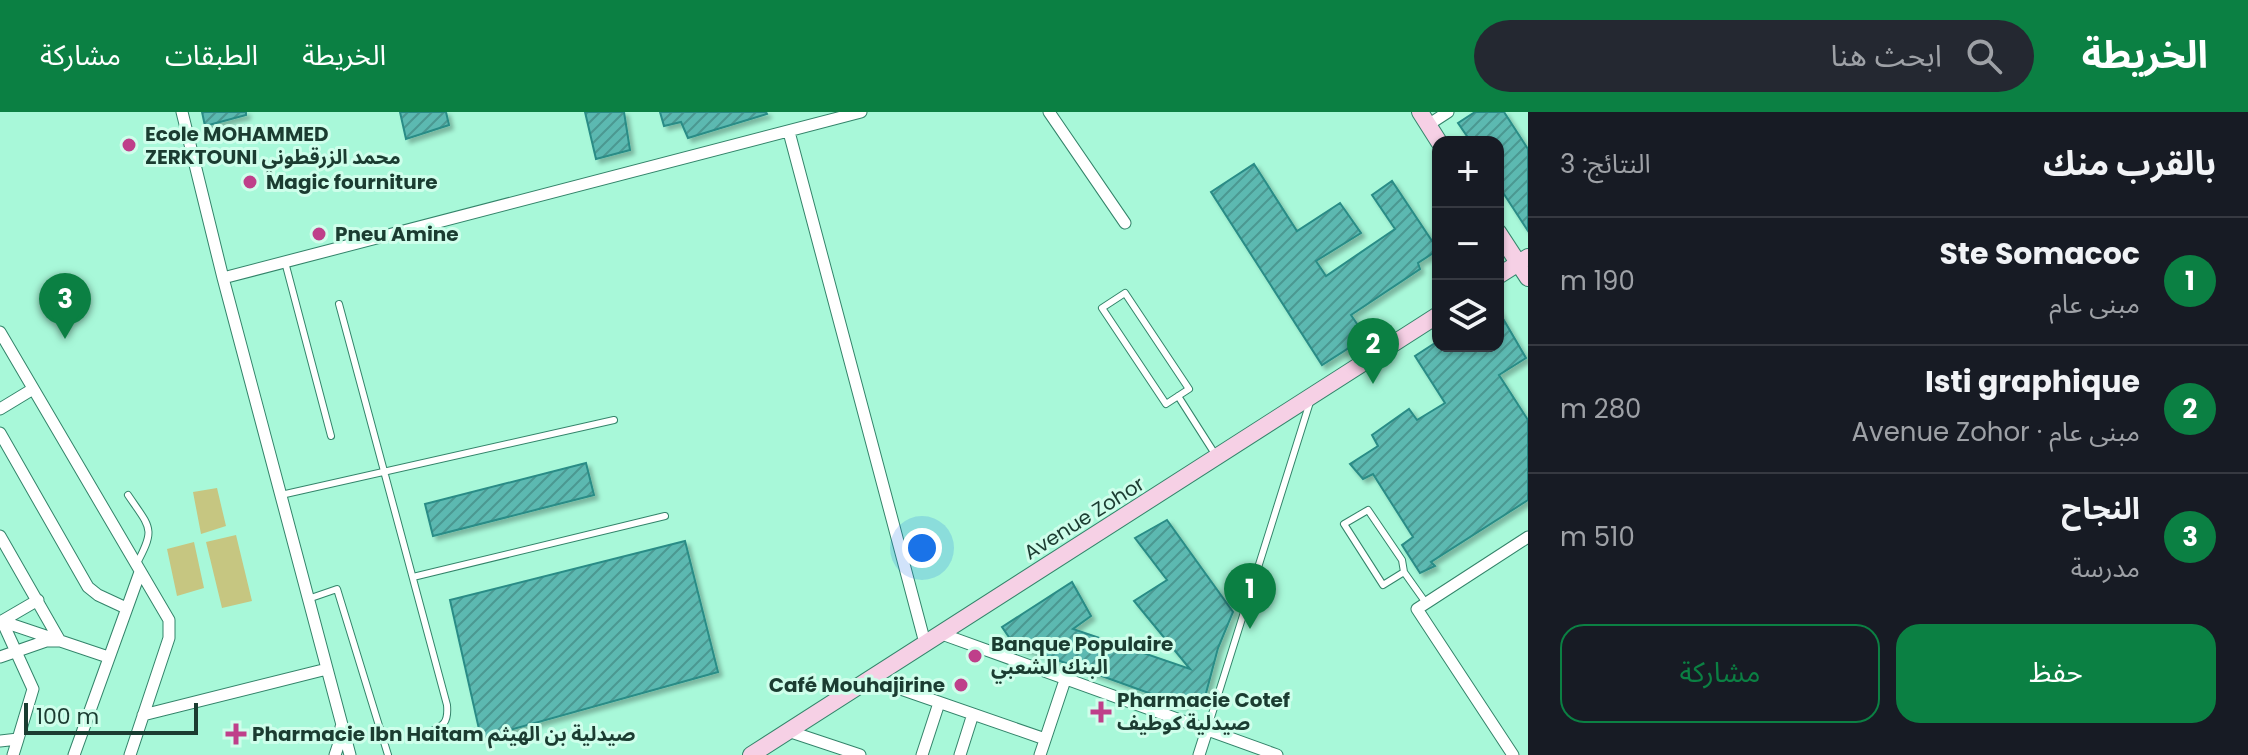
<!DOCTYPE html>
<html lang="ar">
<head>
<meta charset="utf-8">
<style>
  body { margin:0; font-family:Poppins,"Noto Sans Arabic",sans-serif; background:#242831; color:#f1f3f6; direction:rtl }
  .controls { position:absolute; right:24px; top:24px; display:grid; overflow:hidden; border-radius:16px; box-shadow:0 2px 6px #0004 }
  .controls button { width:72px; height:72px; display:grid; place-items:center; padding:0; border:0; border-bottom:2px solid #363941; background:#171b24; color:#f1f3f6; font:40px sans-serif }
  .scale { position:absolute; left:24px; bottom:20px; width:174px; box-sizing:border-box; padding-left:8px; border:4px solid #1b3c31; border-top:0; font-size:22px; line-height:28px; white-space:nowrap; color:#1b3c31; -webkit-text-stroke:6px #cffeeb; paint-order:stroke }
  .you { position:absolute; left:922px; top:436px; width:28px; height:28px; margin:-20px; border:6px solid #fff; border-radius:50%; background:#1a73e8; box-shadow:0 0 0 12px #1a73e833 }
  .badge { display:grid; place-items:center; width:52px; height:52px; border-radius:50%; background:#0b8043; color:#fff; font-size:26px; font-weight:700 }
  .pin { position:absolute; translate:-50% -66px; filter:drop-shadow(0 2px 4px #0008) }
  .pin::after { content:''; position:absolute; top:42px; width:28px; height:24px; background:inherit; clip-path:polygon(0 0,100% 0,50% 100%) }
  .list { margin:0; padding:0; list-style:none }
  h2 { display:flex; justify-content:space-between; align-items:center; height:104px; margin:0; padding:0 32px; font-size:34px }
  h2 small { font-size:26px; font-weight:400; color:#9ea1a6 }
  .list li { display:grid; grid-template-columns:52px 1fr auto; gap:24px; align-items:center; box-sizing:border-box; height:128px; padding:0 32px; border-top:2px solid #363941 }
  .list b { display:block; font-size:30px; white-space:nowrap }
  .list p { margin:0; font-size:26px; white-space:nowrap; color:#9ea1a6 }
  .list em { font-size:26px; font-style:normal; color:#9ea1a6 }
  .actions { display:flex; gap:16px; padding:24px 32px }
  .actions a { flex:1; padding:18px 0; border:2px solid #0b8043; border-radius:24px; text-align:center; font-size:28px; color:#0b8043 }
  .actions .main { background:#0b8043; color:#fff }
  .icon { flex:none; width:44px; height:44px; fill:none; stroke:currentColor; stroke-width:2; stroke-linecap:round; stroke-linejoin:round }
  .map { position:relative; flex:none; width:1528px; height:643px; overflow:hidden; direction:ltr }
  header { display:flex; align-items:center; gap:48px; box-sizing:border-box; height:112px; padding:0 40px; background:#0b8043; color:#fff }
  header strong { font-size:38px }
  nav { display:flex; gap:44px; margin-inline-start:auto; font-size:28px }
  .search { width:560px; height:72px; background:#242831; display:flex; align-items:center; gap:20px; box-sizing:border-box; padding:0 28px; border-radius:44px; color:#9ea1a6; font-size:30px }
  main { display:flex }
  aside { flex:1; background:#171b24 }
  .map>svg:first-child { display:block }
</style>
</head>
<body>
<header>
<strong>الخريطة</strong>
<div class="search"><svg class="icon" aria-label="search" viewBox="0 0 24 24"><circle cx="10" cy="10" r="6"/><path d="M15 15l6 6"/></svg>ابحث هنا</div>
<nav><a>الخريطة</a><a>الطبقات</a><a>مشاركة</a></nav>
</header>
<main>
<aside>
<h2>بالقرب منك<small>النتائج: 3</small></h2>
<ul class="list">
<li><span class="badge">1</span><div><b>Ste Somacoc</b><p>مبنى عام</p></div><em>190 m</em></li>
<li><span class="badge">2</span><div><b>Isti graphique</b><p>مبنى عام · Avenue Zohor</p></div><em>280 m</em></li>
<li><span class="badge">3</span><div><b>النجاح</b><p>مدرسة</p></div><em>510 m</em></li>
</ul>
<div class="actions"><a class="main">حفظ</a><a>مشاركة</a></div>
</aside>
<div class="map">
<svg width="1528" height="643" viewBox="0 0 1528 643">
  <defs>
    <pattern id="building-hatch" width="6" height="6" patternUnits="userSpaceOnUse" patternTransform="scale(2)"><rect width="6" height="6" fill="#5cb9b1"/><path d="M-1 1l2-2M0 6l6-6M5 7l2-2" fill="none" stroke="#4b9891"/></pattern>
    <filter id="shadow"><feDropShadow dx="4" dy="4" stdDeviation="2" flood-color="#0004"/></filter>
  </defs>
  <rect width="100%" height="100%" fill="#a8f8d9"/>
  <path fill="#c6c681" d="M217,376l9,38 -25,8 -8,-42z
    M236,423l16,66 -30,7 -16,-66z
    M194,430l10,46 -27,8 -10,-47z"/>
  <path fill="url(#building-hatch)" stroke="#298c86" stroke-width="2" filter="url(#shadow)" d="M202,0h44v3l-41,11z
    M400,0h46l3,13 -43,14z
    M585,0h39l6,38 -34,9z
    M660,0h106l1,2 -79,24 -7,-16 -17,4z
    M1475,0h29l24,37v82l-30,-46v-43h-27l-13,-19z
    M1254,52l43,67 43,-28 21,30 -45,28 10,15 69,-47 -23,-34 20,-14 46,69 -20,13 2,6 -69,46 15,22 -44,28 -111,-173z
    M1498,198l28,48 -27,17 29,45v80l-97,62 4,4 -15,7 -18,-28 11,-8 -40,-63 -10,5 -13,-15 28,-18 -6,-11 37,-26 8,11 28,-17 -30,-47 23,-15v5h60z
    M586,351l8,32 -161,41 -8,-32z
    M1167,408l66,92 -15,36 -13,49 -23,8 -147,-53 -20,-6 -13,-19 70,-45 19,34 -18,13 117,40 -56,-68 33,-21 -32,-42z
    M685,429l33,131 -237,66 -31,-138z"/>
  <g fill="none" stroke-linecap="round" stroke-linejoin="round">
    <g stroke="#33846a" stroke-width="8">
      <path id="lane" d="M285,150l46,174
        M1125,181l64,96 -23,15 -64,-96z
        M339,192l108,401c2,22 -7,21 -25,31
        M1178,284l37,58
        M128,383c23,34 28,33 8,70
        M281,383l333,-75
        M1404,460l-2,-12 -34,-50 -24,14 39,61 21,-13 22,31
        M413,465l252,-61
        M308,487l29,-10 51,166
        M1207,618l103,-328"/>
    </g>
    <g stroke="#33846a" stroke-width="13">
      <path id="street" d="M182,0l41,166 127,477
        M1049,0l76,111
        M1428,13l20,-13
        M789,20l136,511
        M223,166l638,-166
        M0,220l169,288v18l-39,117
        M0,297l33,-20
        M0,321l88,154 10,8 28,13
        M0,424l60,105h-14l-46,16
        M1,509l107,36
        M939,521l338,122
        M869,566l176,61
        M143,603l184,-46
        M788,619l72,24
        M0,629l18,-2 15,-50 -31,-68 36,-21
        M13,643l5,-16
        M74,643l66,-183
        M335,643l5,-15 1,-13
        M922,643l17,-52
        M960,643l13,-41
        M1040,643l25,-75
        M1199,643l8,-25
        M1513,643l-96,-146 111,-72"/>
    </g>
    <g stroke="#33846a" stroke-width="18">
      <path id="secondary" d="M1420,0l19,30
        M1498,120l30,46
        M1498,164l30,-19
        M751,643l687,-440"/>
    </g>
    <use href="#lane" stroke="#fff" stroke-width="6"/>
    <use href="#street" stroke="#fff" stroke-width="11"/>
    <use href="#secondary" stroke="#f6d0e5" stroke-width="16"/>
  </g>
  <g fill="#bf3f8a" stroke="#cffeeb" stroke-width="3">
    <circle cx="129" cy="33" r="8"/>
    <circle cx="250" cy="70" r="8"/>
    <circle cx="319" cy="122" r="8"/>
    <circle cx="975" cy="544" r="8"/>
    <circle cx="961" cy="573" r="8"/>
    <path d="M1097 588h8v8h8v8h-8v8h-8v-8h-8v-8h8z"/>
    <path d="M232 610h8v8h8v8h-8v8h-8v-8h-8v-8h8z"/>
  </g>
  <g text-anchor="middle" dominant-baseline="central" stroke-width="6" stroke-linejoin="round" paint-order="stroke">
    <g font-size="20" font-weight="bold" fill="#1b3c31" stroke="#cffeeb" text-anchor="start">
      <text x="145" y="22">Ecole MOHAMMED<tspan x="145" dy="23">ZERKTOUNI محمد الزرقطوني</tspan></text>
      <text x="266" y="70">Magic fourniture</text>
      <text x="335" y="122">Pneu Amine</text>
      <text x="991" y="532">Banque Populaire<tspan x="991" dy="23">البنك الشعبي</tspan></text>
      <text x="945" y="573" text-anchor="end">Café Mouhajirine</text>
      <text x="1117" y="588">Pharmacie Cotef<tspan x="1117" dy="23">صيدلية كوطيف</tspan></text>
      <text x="252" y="622">Pharmacie Ibn Haitam صيدلية بن الهيثم</text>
    </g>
    <g font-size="20" fill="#1b3c31" stroke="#cffeeb">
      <text transform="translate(1084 406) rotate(-32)">Avenue Zohor</text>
    </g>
  </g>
</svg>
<div class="controls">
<button>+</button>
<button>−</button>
<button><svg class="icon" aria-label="layers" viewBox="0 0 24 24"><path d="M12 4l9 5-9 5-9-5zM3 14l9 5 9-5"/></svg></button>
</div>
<div class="scale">100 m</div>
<div class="you"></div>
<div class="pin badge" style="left:1250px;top:517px">1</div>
<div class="pin badge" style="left:1373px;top:272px">2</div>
<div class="pin badge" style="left:65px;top:227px">3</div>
</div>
</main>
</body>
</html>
